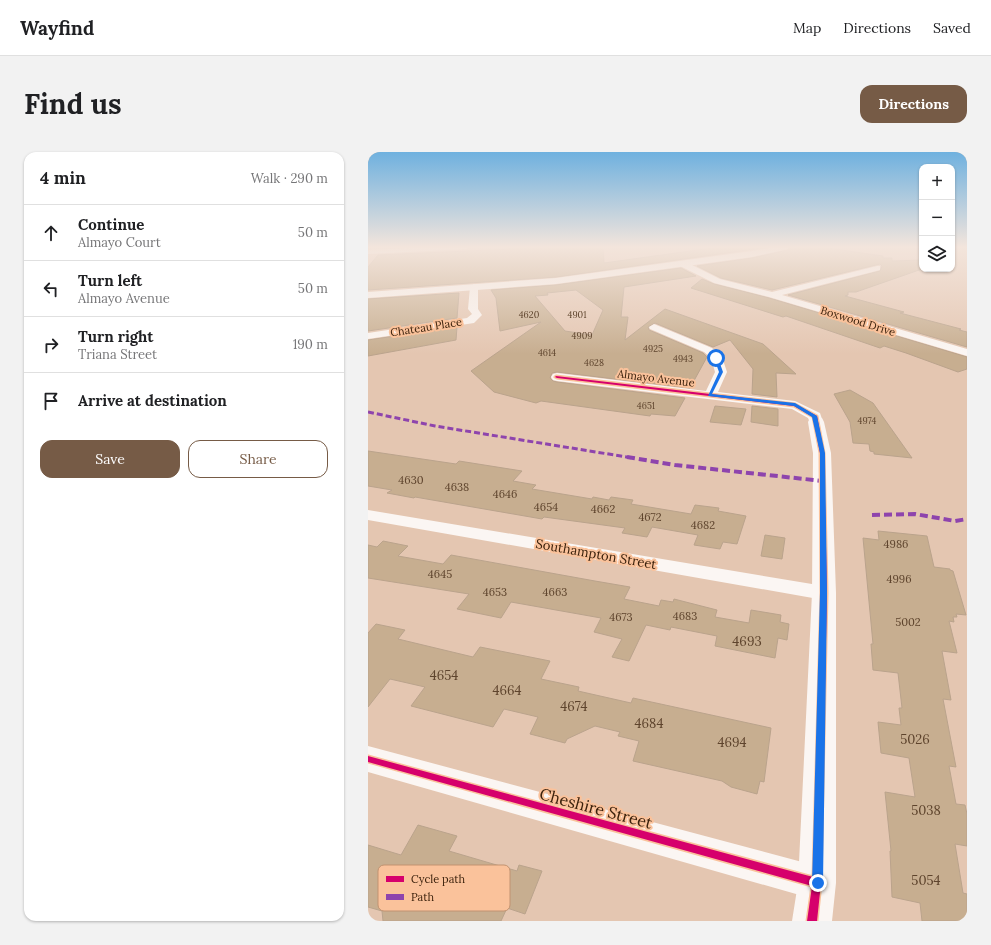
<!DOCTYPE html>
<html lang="en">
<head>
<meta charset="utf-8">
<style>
  body { margin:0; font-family:Lora,serif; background:#f2f2f2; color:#202124 }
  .controls { position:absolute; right:12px; top:12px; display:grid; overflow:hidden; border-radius:8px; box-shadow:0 1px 3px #0004 }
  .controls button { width:36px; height:36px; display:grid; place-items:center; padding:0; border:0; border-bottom:1px solid #e0e0e0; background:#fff; color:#202124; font:20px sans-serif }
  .stop { position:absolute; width:12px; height:12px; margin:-9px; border:3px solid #1a73e8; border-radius:50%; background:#fff }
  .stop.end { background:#1a73e8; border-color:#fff; box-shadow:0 1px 4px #0008 }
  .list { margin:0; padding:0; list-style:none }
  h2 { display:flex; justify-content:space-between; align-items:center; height:52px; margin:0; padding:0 16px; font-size:17px }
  h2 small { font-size:13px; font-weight:400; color:#757577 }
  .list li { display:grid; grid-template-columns:26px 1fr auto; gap:12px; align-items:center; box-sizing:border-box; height:56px; padding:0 16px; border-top:1px solid #e0e0e0 }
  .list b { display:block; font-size:15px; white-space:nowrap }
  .list p { margin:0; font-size:13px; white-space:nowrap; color:#757577 }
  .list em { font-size:13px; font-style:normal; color:#757577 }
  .actions { display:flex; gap:8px; padding:12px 16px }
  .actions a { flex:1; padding:9px 0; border:1px solid #765b46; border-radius:12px; text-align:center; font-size:14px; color:#765b46 }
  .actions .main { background:#765b46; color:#fff }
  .icon { flex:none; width:22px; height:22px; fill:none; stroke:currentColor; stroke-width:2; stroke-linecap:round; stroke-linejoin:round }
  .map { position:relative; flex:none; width:599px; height:769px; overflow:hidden; border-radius:12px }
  header { display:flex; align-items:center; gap:24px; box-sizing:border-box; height:56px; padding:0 20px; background:#fff; border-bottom:1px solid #e0e0e0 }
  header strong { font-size:19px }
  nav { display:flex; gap:22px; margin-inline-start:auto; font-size:14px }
  .intro { display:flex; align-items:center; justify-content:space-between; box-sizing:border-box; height:96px; padding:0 24px }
  h1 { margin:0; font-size:28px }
  .button { padding:10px 18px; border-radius:12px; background:#765b46; color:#fff; font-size:14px; font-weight:700 }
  main { display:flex; gap:24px; padding:0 24px }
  aside { flex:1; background:#fff; border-radius:12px; box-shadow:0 1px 3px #0004 }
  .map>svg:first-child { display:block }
</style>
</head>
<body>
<header>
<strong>Wayfind</strong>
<nav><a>Map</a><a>Directions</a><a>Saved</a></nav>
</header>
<div class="intro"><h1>Find us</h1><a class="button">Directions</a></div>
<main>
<aside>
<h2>4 min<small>Walk · 290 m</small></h2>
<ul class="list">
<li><svg class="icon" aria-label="ahead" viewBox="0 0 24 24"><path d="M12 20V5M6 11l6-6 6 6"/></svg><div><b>Continue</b><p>Almayo Court</p></div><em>50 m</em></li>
<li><svg class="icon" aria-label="left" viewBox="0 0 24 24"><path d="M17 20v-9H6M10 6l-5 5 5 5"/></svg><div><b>Turn left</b><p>Almayo Avenue</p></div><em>50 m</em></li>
<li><svg class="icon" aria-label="right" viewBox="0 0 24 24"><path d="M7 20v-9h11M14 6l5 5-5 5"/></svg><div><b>Turn right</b><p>Triana Street</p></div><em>190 m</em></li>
<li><svg class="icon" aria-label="arrive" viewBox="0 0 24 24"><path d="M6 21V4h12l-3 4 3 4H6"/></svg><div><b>Arrive at destination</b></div></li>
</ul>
<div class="actions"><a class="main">Save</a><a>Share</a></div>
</aside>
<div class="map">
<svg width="599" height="769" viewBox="0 0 599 769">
  <rect width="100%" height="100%" fill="#e4c6b1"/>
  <path fill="#c7ae90" stroke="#baa38c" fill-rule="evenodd" d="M137,95h98l1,16 115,-16h50l-213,30 -188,13v-23l10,-12 133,-6z
    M422,95h31l62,9v2h9v3l30,-1v9l-66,23h-8v3l-3,1 59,16 -4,1 61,16 -2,1 8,2v15l-179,-52 92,-24 2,-5 -2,-2 -108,26 -51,-12 -24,-12 55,-8 36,-8z
    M313,116l15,8 -72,11 -3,30h7l-3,23 40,-31 98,35 33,30 -20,-1 1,24 -25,-3 1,-25 -23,-29 -17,7 -58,-24 -7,4 1,3 54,23 4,4 -17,31 -133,-16 -5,1 -2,5 3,3 4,1 128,16 -10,18 -24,-2 -1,2 -109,-15 -5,2 -42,-11 -23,-21 70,-49 -41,9 -4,-33 -5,-8 65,-5zM208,138l27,20 -11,25 -27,-4 -30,-35 13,-1 -1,-2z
    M334,127l12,5 55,14 198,59v12l-9,3 -52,-19 -22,-7 -4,2 -94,-32 -3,1 -92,-29z
    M91,141l-2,25 -89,13v-32z
    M89,175l-1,13 -88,16v-16z
    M482,238l23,13 39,55 -38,-4v-2l-4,-1 -1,-7 -16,-1 -3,-21 -16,-28z
    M347,254l31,3 -5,16 -31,-3z
    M384,254l26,3v17l-27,-4z
    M0,299l88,13 3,-3 63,10 -9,10 23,4 -4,4 60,10 1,-2 16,3 2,-3 22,3 -2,4 60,10 4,-9 24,3 -1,3 28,5 -9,28 -14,-2 -3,7 -26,-4 4,-10 -46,-8 -5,10 -25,-4 3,-5 -81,-11 -2,2 -127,-22 -1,1 -27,-5 5,-3 -24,-4z
    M510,379l49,5 7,31 16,2v1l3,1 13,44 -10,-1 1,3h-4l1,5 -5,-1 8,32 -15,-2 9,49 -8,-1 13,68 -7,-1 7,38 9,1 2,9v32l-12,-2 8,49 4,1v27h-45l-2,-18 -28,-6 -2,-46h1l-6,-59 30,5 -6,-39 -28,-5 -3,-31 23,3 -2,-17h3l-4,-35 -25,-3 -2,-26h2l-10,-106 16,2z
    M397,383l20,3 -3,21 -21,-3z
    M15,389l25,5 -10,10 45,8 8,-9 144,26 35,6 -6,12 35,7 2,-6 12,2 1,-3 43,11 -2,7 34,6 2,-13 30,5 -1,7 9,2 -2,16 -9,-2 -3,20 -60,-12 2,-10 -46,-9 -1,3 -24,-5 -17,36 -17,-4 10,-18 -28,-7 7,-14 -90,-16 -10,16 -44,-9 12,-15 -101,-16v-33l9,2z
    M8,472l29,6 -7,9 75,18 7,-10 70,14 -9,18 38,8 -1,4 53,12 2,-5 138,30 -7,54 -4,-1 -3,13 -26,-7 -9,-6 -89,-20 6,-20 -21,-5 2,-4 -25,-6 -28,13 -2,4 -35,-9 8,-17 -34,-8 -11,18 -82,-21 14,-19 -35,-8 -22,28v-74z
    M50,673l39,11 -8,15 68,20 2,-6 23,6 -17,43 -18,-6 -6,13h-118l-1,-10 -14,-4v-62l33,10z"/>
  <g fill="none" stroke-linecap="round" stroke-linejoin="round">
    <path fill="#fbf6f3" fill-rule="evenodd" d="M63,95h39l-4,2 -98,5v-4z
      M310,109h6l36,18 52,13 105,-26h3v4l-98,25 185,54v7l-198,-59 -55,-14 -36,-18z
      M106,132l4,3v22l4,6 -8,8 -106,16v-6l99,-15 5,-4 -4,-5 2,-22z
      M286,172l58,24 10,9 5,15 -9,20 77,9 25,12 3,9 -2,3 -5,1 -5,-1 -3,-7 -16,-9 -235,-28 -4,-1 -2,-3 2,-3 4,-1 149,18 9,-19 -4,-14 -7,-6 -54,-23 -1,-2z
      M0,358l456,76 8,2 3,5 -3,5 -8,2 -456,-80z
      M0,594l449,120 12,5 5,12 -5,12 -12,5 -449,-128z"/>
    <path fill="#fbf6f3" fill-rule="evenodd" d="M407,95h14l-1,2 -36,8 -196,27 -188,14v-6l188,-14 196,-27z
      M448,265l6,1 2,4 7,31 5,140v290l-4,38h-40l6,-38 14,-290 1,-140 -5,-31 2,-4z"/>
    <path stroke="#8e44ad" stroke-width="3" stroke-dasharray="6 3" stroke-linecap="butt" d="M0,260l67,14 198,32"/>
    <path stroke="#8e44ad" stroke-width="4" stroke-dasharray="8 4" stroke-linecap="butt" d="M259,305l48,8 148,16
      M504,363l43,-1 40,7 12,-2"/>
    <g stroke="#fac29b" stroke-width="3">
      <path id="cycleway" d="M188,224l239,28 22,12 7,37 3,140 -6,290 -4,38h-10l5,-35 -444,-124v-6l445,121 8,-284 -1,-140 -7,-36 -19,-11 -237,-28 -2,-1z"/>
    </g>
    <use href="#cycleway" fill="#d6006c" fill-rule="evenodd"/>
  </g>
  <linearGradient id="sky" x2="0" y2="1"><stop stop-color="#6fb1df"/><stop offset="0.47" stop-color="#f3e5dc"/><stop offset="1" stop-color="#f3e5dc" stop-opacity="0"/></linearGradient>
  <rect width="599" height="202" fill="url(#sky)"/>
  <path fill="#1a73e8" d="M348,204l2,2 5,14 -11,22 83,9 22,13 8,37 2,140 -4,290 -1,4 -4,1 -5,-1 -1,-4 8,-290v-140l-8,-36 -18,-11 -86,-10 11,-24 -5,-14z"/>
  <g text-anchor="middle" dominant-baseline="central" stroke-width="4" stroke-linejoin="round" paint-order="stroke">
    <g font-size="9" fill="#5e442d">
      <text x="161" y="162">4620</text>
      <text x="209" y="162">4901</text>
      <text x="214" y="183">4909</text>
      <text x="285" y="196">4925</text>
      <text x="179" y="200">4614</text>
      <text x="315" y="206">4943</text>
      <text x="226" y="210">4628</text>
      <text x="278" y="253">4651</text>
      <text x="499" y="268">4974</text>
    </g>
    <g font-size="11" fill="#3b210c" stroke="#fac29b">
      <text transform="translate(490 169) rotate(17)">Boxwood Drive</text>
      <text transform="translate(58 175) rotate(-9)">Chateau Place</text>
      <text transform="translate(288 226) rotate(7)">Almayo Avenue</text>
    </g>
    <g font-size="11" fill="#5e442d">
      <text x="43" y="328">4630</text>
      <text x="89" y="335">4638</text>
      <text x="137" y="342">4646</text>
      <text x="178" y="355">4654</text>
      <text x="235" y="357">4662</text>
      <text x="282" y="365">4672</text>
      <text x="335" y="373">4682</text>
      <text x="528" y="392">4986</text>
      <text x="72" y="422">4645</text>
      <text x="531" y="427">4996</text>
      <text x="127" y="440">4653</text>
      <text x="187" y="440">4663</text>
      <text x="317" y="464">4683</text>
      <text x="253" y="465">4673</text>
      <text x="540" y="470">5002</text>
    </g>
    <g font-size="13" fill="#3b210c" stroke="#fac29b">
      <text transform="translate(228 402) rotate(10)">Southampton Street</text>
    </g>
    <g font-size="13" fill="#5e442d">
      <text x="379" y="489">4693</text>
      <text x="76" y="523">4654</text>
      <text x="139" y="538">4664</text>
      <text x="206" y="554">4674</text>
      <text x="281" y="571">4684</text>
      <text x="547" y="587">5026</text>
      <text x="364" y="590">4694</text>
      <text x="558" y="658">5038</text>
      <text x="558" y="728">5054</text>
    </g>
    <g font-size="16" fill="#3b210c" stroke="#fac29b">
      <text transform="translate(228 656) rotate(15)">Cheshire Street</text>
    </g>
  </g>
  <rect x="10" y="713" width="132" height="46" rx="6" fill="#fac29b" stroke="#c19270" stroke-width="1"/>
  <rect x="18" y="724" width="18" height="6" fill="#d6006c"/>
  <rect x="18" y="742" width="18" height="6" fill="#8e44ad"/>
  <g font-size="11" fill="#3b210c">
    <text x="43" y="731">Cycle path</text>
    <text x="43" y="749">Path</text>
  </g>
</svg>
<div class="controls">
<button>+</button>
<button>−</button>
<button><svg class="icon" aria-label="layers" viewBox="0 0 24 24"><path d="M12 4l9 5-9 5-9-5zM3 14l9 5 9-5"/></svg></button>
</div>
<div class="stop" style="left:348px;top:206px"></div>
<div class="stop end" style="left:450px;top:731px"></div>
</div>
</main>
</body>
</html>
